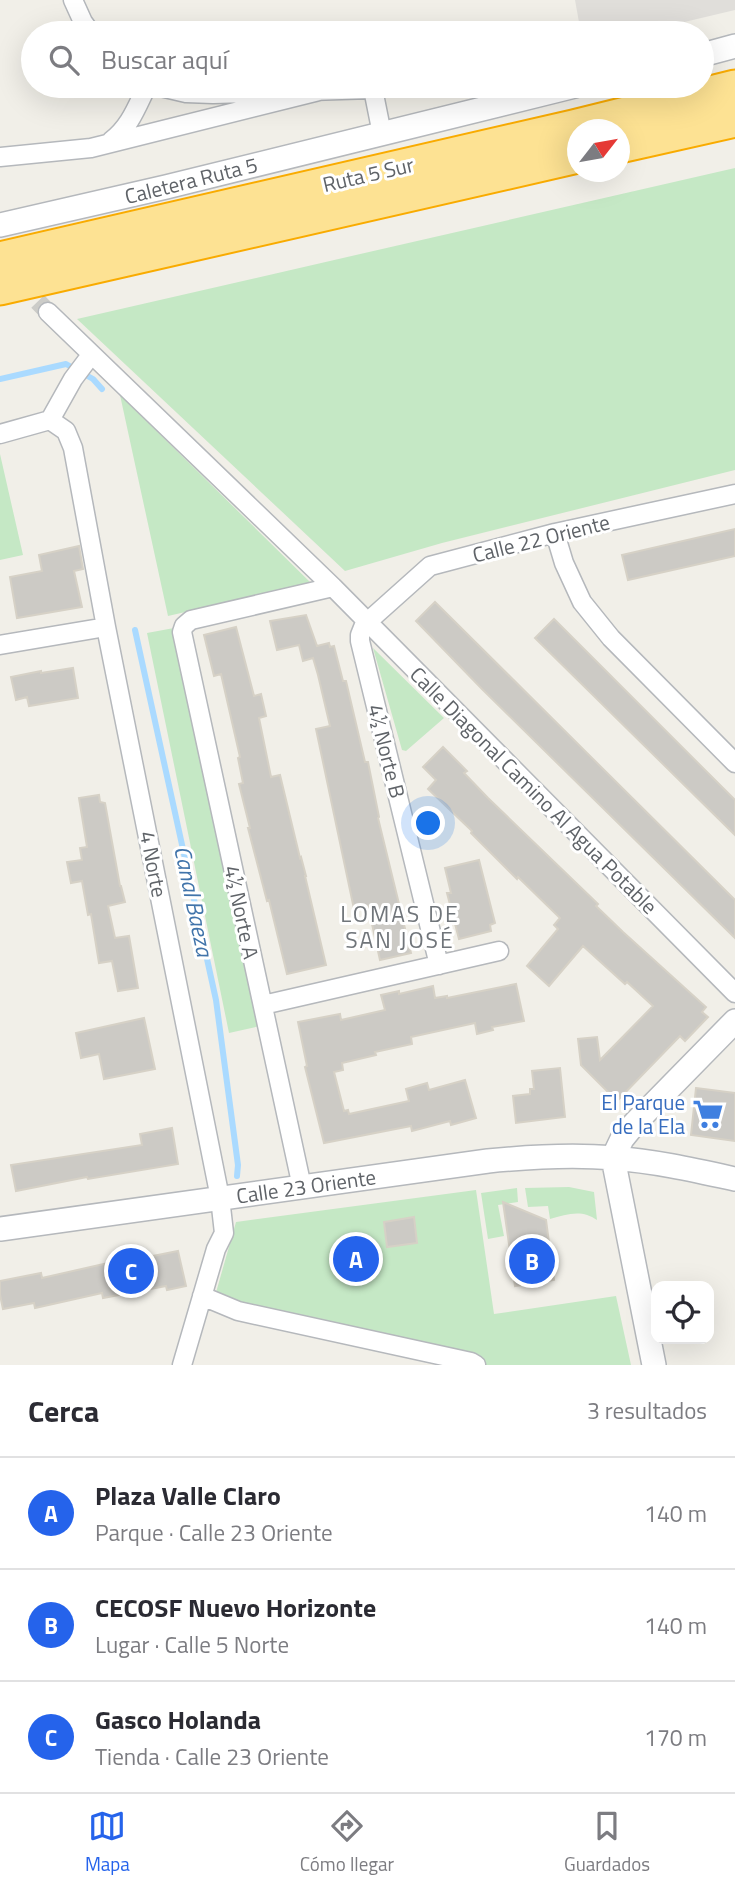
<!DOCTYPE html>
<html lang="es">
<head>
<meta charset="utf-8">
<style>
  body { margin:0; font-family:"Titillium Web",sans-serif; background:#f2f2f3; color:#2b2b33 }
  .controls { position:absolute; right:21px; bottom:21px; display:grid; overflow:hidden; border-radius:14px; box-shadow:0 7px 28px #0002 }
  .controls button { width:63px; height:63px; display:grid; place-items:center; padding:0; border:0; border-bottom:2px solid #e1e1e2; background:#fff; color:#2b2b33; font:35px sans-serif }
  .compass { position:absolute; left:567px; top:119px; width:63px; height:63px; border-radius:50%; background:#fff; box-shadow:0 7px 28px #0002; rotate:59deg }
  .you { position:absolute; left:429px; top:824px; width:24px; height:24px; margin:-18px; border:5px solid #fff; border-radius:50%; background:#1a73e8; box-shadow:0 0 0 10px #1a73e833 }
  .badge { display:grid; place-items:center; width:46px; height:46px; border-radius:50%; background:#2563eb; color:#fff; font-size:23px; font-weight:700 }
  .pin { position:absolute; translate:-50% -50%; border:4px solid #fff; box-shadow:0 2px 7px #0006 }
  .list { margin:0; padding:0; list-style:none }
  h2 { display:flex; justify-content:space-between; align-items:center; height:91px; margin:0; padding:0 28px; font-size:30px }
  h2 small { font-size:23px; font-weight:400; color:#7c7c81 }
  .list li { display:grid; grid-template-columns:46px 1fr auto; gap:21px; align-items:center; box-sizing:border-box; height:112px; padding:0 28px; border-top:2px solid #e1e1e2 }
  .list b { display:block; font-size:26px; white-space:nowrap }
  .list p { margin:0; font-size:23px; white-space:nowrap; color:#7c7c81 }
  .list em { font-size:23px; font-style:normal; color:#7c7c81 }
  .icon { flex:none; width:38px; height:38px; fill:none; stroke:currentColor; stroke-width:2; stroke-linecap:round; stroke-linejoin:round }
  .map { position:relative; flex:none; width:735px; height:1365px; overflow:hidden }
  .search { position:absolute; background:#fff; box-shadow:0 7px 28px #0002; left:21px; right:21px; top:21px; height:77px; display:flex; align-items:center; gap:18px; box-sizing:border-box; padding:0 24px; border-radius:38px; color:#7c7c81; font-size:26px }
  .sheet { height:427px; background:#fff }
  nav { display:flex; justify-content:space-around; align-items:center; box-sizing:border-box; height:98px; border-top:2px solid #e1e1e2; background:#fff; font-size:19px; color:#7c7c81 }
  nav a { display:grid; justify-items:center; gap:4px }
  nav .on { color:#2563eb }
  .map>svg:first-child { display:block }
</style>
</head>
<body>
<div class="map">
<svg width="735" height="1365" viewBox="0 0 735 1365">
  <rect width="100%" height="100%" fill="#f1efe8"/>
  <path fill="#e0deda" d="M575,0h160v10l-97,23h-57z"/>
  <path fill="#c5e8c5" d="M735,168v302l-293,73 -97,28 -268,-252z
    M120,395l191,188 -143,33z
    M0,454l23,101 -23,5z
    M174,628l86,398 -31,7 -82,-400z
    M373,648l71,70 -38,33 -4,-1z
    M569,1187l25,5 3,28c-15,-11 -30,-6 -47,-1l-2,-13 -20,1 -3,-19z
    M517,1188l1,14 -20,3 6,31 -16,3 -7,-46z
    M476,1190l18,124 122,-18 15,69h-150l-199,-48 -67,-21 21,-74z"/>
  <g fill="none" stroke-linecap="round" stroke-linejoin="round">
    <path stroke="#aadaff" stroke-width="6" d="M0,379l66,-15 27,15 9,10
      M135,630l81,370 22,165 -1,11"/>
  </g>
  <path fill="#cccac5" stroke="#d6d1c6" stroke-width="2" d="M735,529v27l-107,24 -6,-25z
    M79,546l4,23 -9,2 8,36 -65,11 -7,-41 32,-6 -3,-16z
    M435,602l300,298v38l-253,-249 -66,-68z
    M306,615l11,31 12,-3 1,4 4,-1 9,35h3l19,81h3l11,55 -1,1 33,135 -31,7 -12,-54 -14,3 -38,-180 14,-3 -12,-51 -5,-17 -10,3 -4,-16 -22,5 -7,-29z
    M554,619l181,181v35l-200,-197z
    M236,627l18,69 7,-2 5,22 -7,2 12,59 9,-2 20,83 1,-1 5,19h-1l21,89 -39,9 -18,-74 -2,1 -19,-73h2l-11,-44 4,-1 -5,-25 2,-1 -19,-83 -7,2 -10,-41z
    M73,668l5,30 -49,8 -2,-9 -11,3 -5,-23 30,-6v2z
    M443,747l24,24 -3,2 24,25 110,106 -2,2 27,26 83,75 -4,5 6,5 -23,24 -5,-5 -63,65 -36,-36 -3,-26 19,-2 3,23 53,-54 -26,-24 -2,2 -42,-38 -34,40 -22,-20 31,-37 -4,-4 6,-7 -42,-41 -1,2 -46,-46 1,-2 -44,-42 8,-9 -13,-13z
    M99,795l1,7 5,1 15,83h1l4,16 -17,4 7,32 14,-2 9,52 -20,3 -6,-30 -13,2 -8,-49 -3,1 -6,-34 -11,2 -4,-21 15,-2 -2,-12 7,-1 -8,-49z
    M479,860l16,63 -5,2 1,6 -32,8 -12,-46h4l-6,-25z
    M516,984l8,37 -32,6 1,3 -16,4 -2,-11 -64,14 1,7 -37,8 1,3 -34,8 1,7 -9,2 10,39 4,-1 1,4 60,-13 -3,-12 21,-6 2,7 36,-10 11,38 -25,7 -1,-4 -38,10 -1,-5 -87,17 -19,-76 2,-1 -9,-44 42,-8 1,6 44,-10 -4,-15 18,-4v3l34,-8 2,12 12,-2v2z
    M144,1018l11,51 -51,10 -5,-25 -18,4 -5,-25z
    M560,1068l5,49 -49,6 -3,-27 17,-2v-5h4l-2,-18z
    M696,1088l39,5v48l-44,-6z
    M172,1128l6,36 -90,15 -1,-2 -71,14 -5,-26 131,-20 -2,-11z
    M503,1202l43,18 8,60 -39,6z
    M414,1217l3,26 -30,4 -3,-25z
    M178,1251l8,35 -19,4 -1,-4 -63,12 -1,-5 -67,15 -1,-5 -31,6 -3,-14v-14l41,-8 1,5 66,-15v2z"/>
  <g fill="none" stroke-linecap="round" stroke-linejoin="round">
    <path stroke="#ccccc8" stroke-width="18" stroke-dasharray="18 9" stroke-linecap="butt" d="M19,282l29,30"/>
    <g stroke="#b5b8bc" stroke-width="21">
      <path id="minor" d="M73,0l10,22 8,11
        M156,86l30,7 27,1 160,-5 9,45
        M111,141c19,-14 26,-35 36,-55
        M0,157l91,-9 228,-57
        M48,312l285,275 402,406
        M50,420l23,-41 18,-24
        M0,434l50,-14 16,11 7,17 33,179 114,571 4,35 -8,16 -34,116
        M555,533l9,30 18,39 29,36 124,125
        M0,645l106,-18
        M439,965l-79,-324v-6l4,-10 66,-59 125,-33 180,-39
        M263,1005l236,-54
        M302,1187l-120,-555 2,-6 7,-6 142,-33
        M202,1296l36,15 233,51 5,3"/>
    </g>
    <g stroke="#b5b8bc" stroke-width="26">
      <path id="tertiary" d="M702,55l33,-9
        M0,225l166,-38 409,-101
        M613,1158l41,207
        M613,1158l9,-19 13,-16 100,-102
        M0,1229l488,-68c41,-4 83,-7 124,-3 42,3 82,12 123,21"/>
    </g>
    <g stroke="#f9ab00" stroke-width="37">
      <path id="motorway" d="M620,146l115,-26
        M0,259l573,-132 162,-40
        M0,288l578,-132"/>
    </g>
    <use href="#minor" stroke="#fff" stroke-width="18"/>
    <use href="#tertiary" stroke="#fff" stroke-width="23"/>
    <use href="#motorway" stroke="#fde293" stroke-width="33"/>
  </g>
  <defs>
    <g id="supermarket-bare" transform="scale(2.415)"><path d="M-6-5.5h2.5l.6 2H6L4.5 2H-2.5L-4.4-4H-6ZM-1.5 3.2a1.3 1.3 0 1 0 .1 0ZM3 3.2a1.3 1.3 0 1 0 .1 0Z" fill="#3f7fe0" stroke="#fff" stroke-width="2.5" paint-order="stroke"/></g>
  </defs>
  <g fill-rule="evenodd">
    <use href="#supermarket-bare" x="708" y="1114"/>
  </g>
  <g text-anchor="middle" dominant-baseline="central" stroke-width="6" stroke-linejoin="round" paint-order="stroke">
    <g font-size="21" fill="#5f6368" stroke="#fff">
      <text transform="translate(368 174) rotate(-13)">Ruta 5 Sur</text>
      <text transform="translate(191 180) rotate(-14)">Caletera Ruta 5</text>
      <text transform="translate(541 538) rotate(-14)">Calle 22 Oriente</text>
      <text transform="translate(387 751) rotate(76)">4½ Norte B</text>
      <text transform="translate(534 790) rotate(45)">Calle Diagonal Camino Al Agua Potable</text>
      <text transform="translate(154 864) rotate(79)">4 Norte</text>
      <text transform="translate(242 912) rotate(78)">4½ Norte A</text>
      <text transform="translate(306 1186) rotate(-8)">Calle 23 Oriente</text>
    </g>
    <g font-size="21" fill="#366cbe" stroke="#fff" text-anchor="end">
      <text x="685" y="1102">El Parque<tspan x="685" dy="24">de la Ela</tspan></text>
    </g>
    <g font-size="23" font-style="italic" fill="#4174aa" stroke="#fff">
      <text transform="translate(194 901) rotate(78)">Canal Baeza</text>
    </g>
    <g font-size="23" letter-spacing="2" fill="#70757a" stroke="#fff">
      <text x="400" y="913">LOMAS DE<tspan x="400" dy="26">SAN JOSÉ</tspan></text>
    </g>
  </g>
</svg>
<div class="controls">
<button><svg class="icon" aria-label="locate" viewBox="0 0 24 24"><circle cx="12" cy="12" r="6"/><path d="M12 2v4M12 18v4M2 12h4M18 12h4"/></svg></button>
</div>
<svg class="compass" viewBox="-18 -18 36 36"><path d="M0-13l5 13h-10z" fill="#e53935"/><path d="M0 13l5-13h-10z" fill="#7c7c81"/></svg>
<div class="you"></div>
<div class="pin badge" style="left:356px;top:1259px">A</div>
<div class="pin badge" style="left:532px;top:1261px">B</div>
<div class="pin badge" style="left:131px;top:1271px">C</div>
<div class="search"><svg class="icon" aria-label="search" viewBox="0 0 24 24"><circle cx="10" cy="10" r="6"/><path d="M15 15l6 6"/></svg>Buscar aquí</div>
</div>
<section class="sheet">
<h2>Cerca<small>3 resultados</small></h2>
<ul class="list">
<li><span class="badge">A</span><div><b>Plaza Valle Claro</b><p>Parque · Calle 23 Oriente</p></div><em>140 m</em></li>
<li><span class="badge">B</span><div><b>CECOSF Nuevo Horizonte</b><p>Lugar · Calle 5 Norte</p></div><em>140 m</em></li>
<li><span class="badge">C</span><div><b>Gasco Holanda</b><p>Tienda · Calle 23 Oriente</p></div><em>170 m</em></li>
</ul>
</section>
<nav>
<a class="on"><svg class="icon" aria-label="map" viewBox="0 0 24 24"><path d="M3 6l6-2 6 2 6-2v14l-6 2-6-2-6 2zM9 4v14M15 6v14"/></svg>Mapa</a>
<a><svg class="icon" aria-label="directions" viewBox="0 0 24 24"><path d="M12 3l9 9-9 9-9-9zM9 14v-3h6M13 9l2 2-2 2"/></svg>Cómo llegar</a>
<a><svg class="icon" aria-label="saved" viewBox="0 0 24 24"><path d="M7 4h10v16l-5-4-5 4z"/></svg>Guardados</a>
</nav>
</body>
</html>
